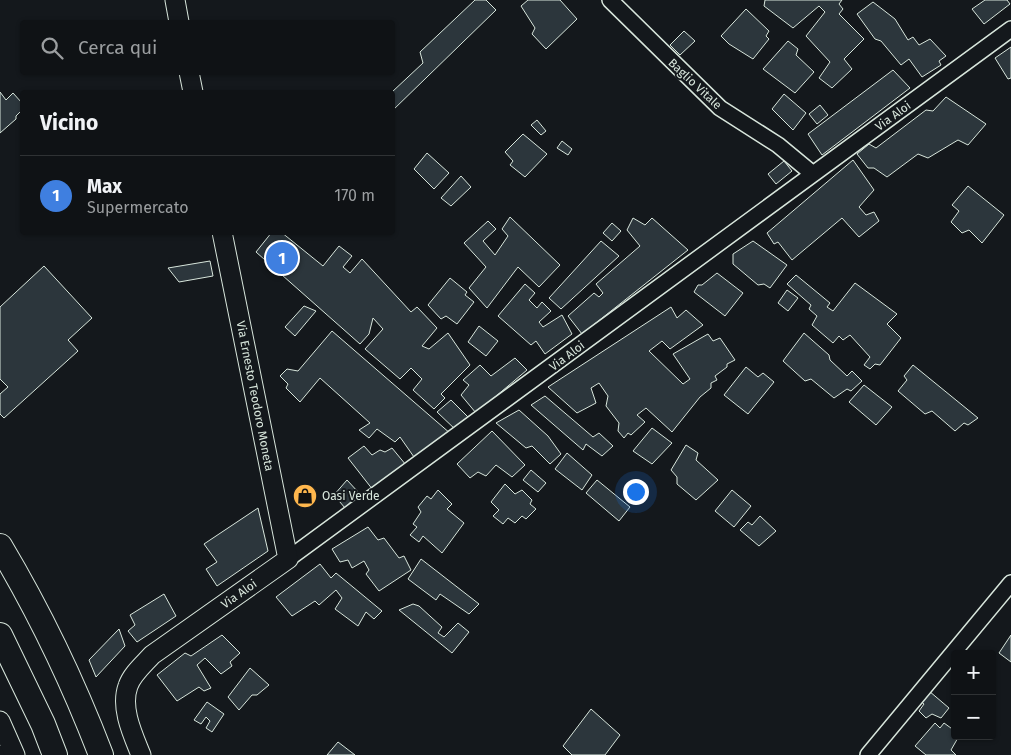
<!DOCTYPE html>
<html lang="it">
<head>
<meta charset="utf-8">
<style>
  body { margin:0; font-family:"Fira Sans",sans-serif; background:#181b1e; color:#f1f3f6 }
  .controls { position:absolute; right:15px; bottom:15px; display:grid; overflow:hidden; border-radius:5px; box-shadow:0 1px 4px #0004 }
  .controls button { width:45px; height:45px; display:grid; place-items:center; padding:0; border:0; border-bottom:1px solid #2f3234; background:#0f1215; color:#f1f3f6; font:25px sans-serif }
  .you { position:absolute; left:635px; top:491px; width:18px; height:18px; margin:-12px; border:4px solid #fff; border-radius:50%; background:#1a73e8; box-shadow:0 0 0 8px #1a73e833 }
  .badge { display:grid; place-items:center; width:32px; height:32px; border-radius:50%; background:#b45309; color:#fff; font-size:16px; font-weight:700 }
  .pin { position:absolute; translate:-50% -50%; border:2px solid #fff; box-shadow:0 1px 5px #0006 }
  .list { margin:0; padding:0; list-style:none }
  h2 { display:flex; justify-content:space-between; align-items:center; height:65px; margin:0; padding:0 20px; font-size:21px }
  h2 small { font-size:16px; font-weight:400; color:#9b9ea0 }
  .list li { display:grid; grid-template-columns:32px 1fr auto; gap:15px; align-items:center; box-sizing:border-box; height:80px; padding:0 20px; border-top:1px solid #2f3234 }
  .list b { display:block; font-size:19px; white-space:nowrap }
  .list p { margin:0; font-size:16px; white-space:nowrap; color:#9b9ea0 }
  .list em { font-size:16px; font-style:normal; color:#9b9ea0 }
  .icon { flex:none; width:28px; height:28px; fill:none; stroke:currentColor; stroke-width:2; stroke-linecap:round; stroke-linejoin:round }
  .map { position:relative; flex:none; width:1011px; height:755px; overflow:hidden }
  .search { position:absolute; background:#0f1215; box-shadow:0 1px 4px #0004; left:20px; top:20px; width:375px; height:55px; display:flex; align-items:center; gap:12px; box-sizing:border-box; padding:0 18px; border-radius:5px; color:#9b9ea0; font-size:19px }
  .panel { position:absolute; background:#0f1215; box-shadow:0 1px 4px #0004; left:20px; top:90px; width:375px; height:145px; border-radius:5px }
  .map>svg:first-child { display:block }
</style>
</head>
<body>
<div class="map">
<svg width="1011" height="755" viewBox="0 0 1011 755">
  <rect width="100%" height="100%" fill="#14181c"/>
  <path fill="#2c363c" stroke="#d8e6dc" d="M475,0h11l10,10 -104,101v-19l31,-29 -3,-11z
    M528,0h32l17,19 -31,30 -14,-15 3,-6 -14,-22z
    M765,0h77l-3,4 4,5 -4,5 25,25 -20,20 8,10 -20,19 -13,-10 11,-16 -24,-26 19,-24 -6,-6 -26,22 -29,-22z
    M985,0h22l3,4 -26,20 -12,-15z
    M873,2l22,17 13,21 5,-3 6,8 11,-6 16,17 -7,5 2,4 -19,12 -13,-18 -8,6 -20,-24 -6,-2 -18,-25z
    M746,9l23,22 -3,5 3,3 -16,20 -24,-15 -8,-8z
    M684,31l11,10 -15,14 -10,-10z
    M788,41l10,8 -2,6 18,17 -19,21 -32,-24z
    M1011,47v31l-3,1 -13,-21z
    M893,70l17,18 -88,67 -14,-21z
    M0,92l6,8 7,-7 9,10v7l-6,6v3l-16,14z
    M784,94l22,19 -13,17 -21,-21z
    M946,97l40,27 -18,21 -10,-5 -30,18 -10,-4 -31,23 -13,-9h-6l-11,-14 12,-10 7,4 50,-38 7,1z
    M820,105l8,10 -11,9 -8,-10z
    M537,120l9,11 -5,4 -10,-10z
    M523,134l24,20 -22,23 -15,-12 3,-4 -8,-9z
    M562,141l10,8 -4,6 -11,-7z
    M427,153l22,20 -15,16 -20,-20z
    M853,160l21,30 -15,17 7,8 8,-3 5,9 -20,16 -17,-19 -50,42 -14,-18 -4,2 -7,-11z
    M784,161l8,10 -16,13 -8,-10z
    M461,176l10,11 -20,19 -10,-8z
    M968,186l36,29 -22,28 -13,-13 -7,3 -11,-11 8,-11 -7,-6z
    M510,217l50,48 -21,22 -21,-20 -31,41 -18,-20 17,-21 -22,-24 24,-22 8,8 -13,12 12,14 13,-19 -6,-7z
    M633,218l12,7 7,-7 36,32 -106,84 -14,-18 26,-23 5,4 4,-4 -7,-9 44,-38 -13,-16z
    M612,223l9,8 -9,10 -9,-8z
    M272,232h9l42,34 16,-20 13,10 -9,11 7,6 12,-14 49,53 6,-5 20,21 -15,18 7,3 19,-16 22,32 -29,29 4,4 -11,11 -21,-19 9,-11 -11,-11 -11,11 -35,-30 18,-20 -10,-11 -4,16 -9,10 -104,-92z
    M601,241l18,15 -58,53 -12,-11z
    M753,241l34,24 -17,23 -6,-4 -6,1 -25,-21v-10z
    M210,261l3,15 -34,6 -11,-14z
    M44,266l48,52 -24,22 10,11 -74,67 -4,-4v-20l8,-7 -8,-8v-72z
    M717,273l26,20 -18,23 -31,-24 4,-7h4z
    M796,275l34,28 -3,4 6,4 22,-28 42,31 -10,10 14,14 -21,27 -5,-1 -5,5 -6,-4 6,-8 -20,-22 -7,5 -4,-4 -6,7 -21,-18 5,-9 -8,-7 2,-4 -24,-21z
    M450,278l17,14 -2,3 9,7 -17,22 -11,-8 -5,3 -13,-14z
    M525,284l10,9 -6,7 8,8 5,-6 9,9 -12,11 4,5 19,-12 10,19 -27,20 -9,-13 -5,4 -33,-29z
    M787,290l11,8 -10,13 -10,-8z
    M304,306l12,5 -21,25 -10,-9z
    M671,307l6,11 9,-8 17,15 -33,24 -8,-8 -13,10 34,33 7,-5 -17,-25 35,-20 5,7 7,-3 15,22 -8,4v3l-12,9 2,4 -6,3v5l-11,9 -28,35 -26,-24 -9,7 8,7 -14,13 -3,-2 -4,5 -6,-7 1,-8 -13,-17 2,-10 -9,-13 -8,5 5,15 -19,10 -29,-26z
    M479,326l19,15 -12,15 -18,-14z
    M332,331l119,103 -37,23 -14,-20 -5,5 -18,-13 -8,9 -10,-8 11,-7 -50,-45 -20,24 -14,-14 2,-4 -8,-8 7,-7 11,2z
    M804,333l25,22 1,5 17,16 5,-5 10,10 -11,10 -4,-2 -13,9 -23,-19 -6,2 -22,-20z
    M515,358l12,12 -51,43 -15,-18 8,-10 -6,-5 17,-15 11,11z
    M913,365l65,53 -10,7 -4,-2 -9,8 -23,-20 -7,3 -27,-23 9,-11 -3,-4z
    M746,367l12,10 5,-4 11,9 -26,32 -24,-19z
    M864,385l28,22 -16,18 -27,-23z
    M545,396l48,41 6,-4 14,13 -11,10 -16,-12 -3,6 -52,-45z
    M451,400l21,21 -15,10 -20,-19z
    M519,410l29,26 13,18 -11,10 -18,-18 -6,2 -30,-25z
    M652,428l20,15 -20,21 -19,-13z
    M492,431l33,34 -13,12 -16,-12 -10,11 -8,-4 -8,6 -13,-14z
    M686,445l12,8 -2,7 22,20 -22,20 -19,-16v-7l-6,-7z
    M364,446l8,9 8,-5 5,2 7,-4 14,17 -33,25 -25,-32z
    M567,453l25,22 -10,15 -27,-21z
    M531,470l15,13 -8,9 -15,-12z
    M347,480l12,13 -14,15 -11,-13z
    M597,480l33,27 -11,14 -33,-28z
    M505,484l10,10 7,-4 10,10 -2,4 6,5 -10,10 -4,-3 -7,7 -7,-5 -5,6 -10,-8 6,-6 -8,-8z
    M438,490l14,14 -5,5 17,14 -22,30 -19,-17 -4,6 -9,-7 7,-8 -4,-3 8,-12 -3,-5 9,-11 4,3z
    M732,490l19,16 -17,21 -19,-16z
    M258,508l10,43 -51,35 -11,-17 11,-7 -13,-18z
    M760,516l16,15 -17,15 -19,-16 8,-8 4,3z
    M368,527l10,13 6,-2 15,20 5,-2 7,14 -32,21 -13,-17 3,-4 -5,-9 -12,7 -4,-8 -8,2 -8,-13z
    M421,559l58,45 -10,10 -29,-20 -4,6 -28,-21z
    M320,564l11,14 5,-5 46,38 -8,8 -8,-7 -8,14 -23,-17 7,-11 -6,-8 -17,15 -4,-4 -23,15 -16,-19z
    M164,594l12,22 -39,26 -9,-11 7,-6 -5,-10z
    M413,604l6,2 23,21 -4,6 6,4 14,-14 11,9 -17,21 -53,-43z
    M119,629l6,17 -29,31 -7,-17z
    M222,635l18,18 -10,9 2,4 -11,8 -16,-16 -8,7 14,23 -7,3 -5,-4 -22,14 -20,-26 28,-22 6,3z
    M1011,635v27l-12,-9z
    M250,668l19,17 -12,10h-5l-13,15 -11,-13z
    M929,691l20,17 -8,10 -9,-4 -6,4 -7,-7 5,-7 -4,-3z
    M207,702l17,12 -12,18 -6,-4 4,-7 -4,-4 -5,7 -7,-4z
    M591,709l29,26 -15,20h-33l-9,-9z
    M935,723l5,5 4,-5 11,8v5h4l-8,14 5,5h-30l-11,-9z
    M338,742l17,13h-28z"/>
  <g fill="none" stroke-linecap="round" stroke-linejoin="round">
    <g stroke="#d8e6dc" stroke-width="18">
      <path id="minor" d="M610,0l110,108 58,37 35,29
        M288,559l723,-530
        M0,755l12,-8
        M868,755l143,-172"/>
    </g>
    <g stroke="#d8e6dc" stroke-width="21">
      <path id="tertiary" d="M175,0l4,22
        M189,72l4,20
        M0,721l15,34
        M141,755c-8,-20 -21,-47 -13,-69 4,-12 16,-22 24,-31l136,-96 -66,-327"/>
    </g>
    <g stroke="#d8e6dc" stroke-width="26">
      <path id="primary" d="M0,546c40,67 73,136 101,209
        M0,635l43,89 12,31"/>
    </g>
    <use href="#minor" stroke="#14181c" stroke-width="15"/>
    <use href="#tertiary" stroke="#14181c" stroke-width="19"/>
    <use href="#primary" stroke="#14181c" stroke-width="24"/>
  </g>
  <defs>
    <g id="shop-disc" transform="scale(1.25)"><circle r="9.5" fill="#ffb74d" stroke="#14181c"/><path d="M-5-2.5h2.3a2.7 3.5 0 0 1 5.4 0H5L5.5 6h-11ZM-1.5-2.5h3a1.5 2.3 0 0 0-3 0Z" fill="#111"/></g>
  </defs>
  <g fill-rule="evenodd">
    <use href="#shop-disc" x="305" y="496"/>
  </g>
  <g text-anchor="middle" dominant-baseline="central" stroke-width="4" stroke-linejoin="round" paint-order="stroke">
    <g font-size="12" fill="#d8e6dc" stroke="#14181c">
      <text transform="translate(695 84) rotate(43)">Baglio Vitale</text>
      <text transform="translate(893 116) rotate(-36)">Via Aloi</text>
      <text transform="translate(567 356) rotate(-37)">Via Aloi</text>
      <text transform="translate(255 396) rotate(79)">Via Ernesto Teodoro Moneta</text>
      <text transform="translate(239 594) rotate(-35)">Via Aloi</text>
    </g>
    <g font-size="12" fill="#d8e6dc" stroke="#14181c" text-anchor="start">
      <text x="322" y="496">Oasi Verde</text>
    </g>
  </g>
</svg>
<div class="controls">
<button>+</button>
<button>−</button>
</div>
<div class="you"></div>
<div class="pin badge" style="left:282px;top:258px;background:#3f7fe0">1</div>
<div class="search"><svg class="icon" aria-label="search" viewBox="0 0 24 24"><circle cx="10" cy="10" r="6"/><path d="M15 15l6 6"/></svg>Cerca qui</div>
<section class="panel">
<h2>Vicino<small></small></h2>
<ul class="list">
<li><span class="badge" style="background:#3f7fe0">1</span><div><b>Max</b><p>Supermercato</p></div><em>170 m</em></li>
</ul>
</section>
</div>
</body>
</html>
